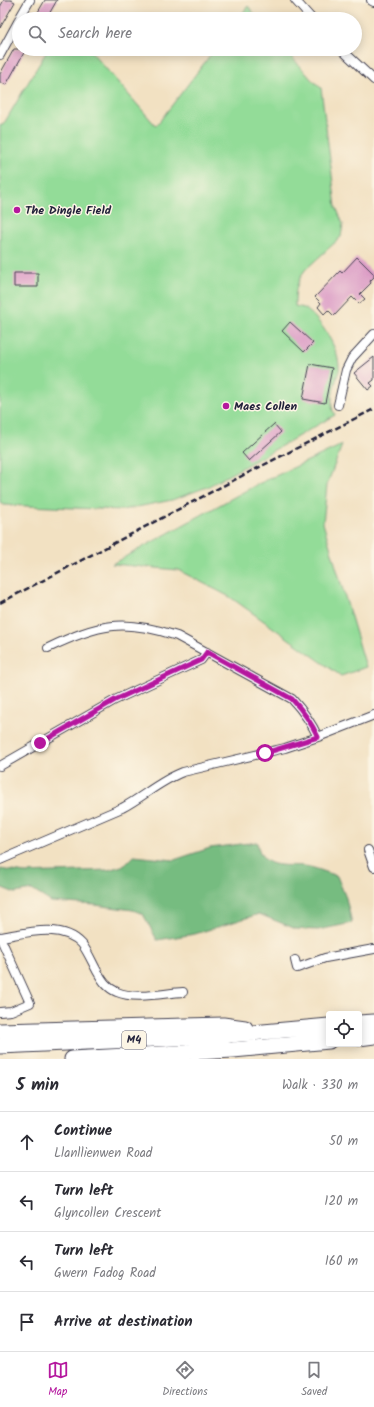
<!DOCTYPE html>
<html lang="en">
<head>
<meta charset="utf-8">
<style>
  body { margin:0; font-family:Kalam,sans-serif; background:#f7f7f7; color:#2b2b33 }
  .controls { position:absolute; right:12px; bottom:12px; display:grid; overflow:hidden; border-radius:4px; box-shadow:0 2px 10px #0003 }
  .controls button { width:36px; height:36px; display:grid; place-items:center; padding:0; border:0; border-bottom:1px solid #e1e1e2; background:#fff; color:#2b2b33; font:20px sans-serif }
  .stop { position:absolute; width:12px; height:12px; margin:-9px; border:3px solid #b5179e; border-radius:50%; background:#fff }
  .stop.end { background:#b5179e; border-color:#fff; box-shadow:0 1px 4px #0008 }
  .list { margin:0; padding:0; list-style:none }
  h2 { display:flex; justify-content:space-between; align-items:center; height:52px; margin:0; padding:0 16px; font-size:17px }
  h2 small { font-size:13px; font-weight:400; color:#7c7c81 }
  .list li { display:grid; grid-template-columns:26px 1fr auto; gap:12px; align-items:center; box-sizing:border-box; height:60px; padding:0 16px; border-top:1px solid #e1e1e2 }
  .list b { display:block; font-size:15px; white-space:nowrap }
  .list p { margin:0; font-size:13px; white-space:nowrap; color:#7c7c81 }
  .list em { font-size:13px; font-style:normal; color:#7c7c81 }
  .icon { flex:none; width:22px; height:22px; fill:none; stroke:currentColor; stroke-width:2; stroke-linecap:round; stroke-linejoin:round }
  .map { position:relative; flex:none; width:374px; height:1059px; overflow:hidden }
  .search { position:absolute; background:#fff; box-shadow:0 2px 10px #0003; left:12px; right:12px; top:12px; height:44px; display:flex; align-items:center; gap:10px; box-sizing:border-box; padding:0 14px; border-radius:22px; color:#7c7c81; font-size:15px }
  .sheet { height:292px; background:#fff }
  nav { display:flex; justify-content:space-around; align-items:center; box-sizing:border-box; height:56px; border-top:1px solid #e1e1e2; background:#fff; font-size:11px; color:#7c7c81 }
  nav a { display:grid; justify-items:center; gap:2px }
  nav .on { color:#b5179e }
  .map>svg:first-child { display:block }
</style>
</head>
<body>
<div class="map">
<svg width="374" height="1059" viewBox="0 0 374 1059">
  <rect width="100%" height="100%" fill="#fcf5e5"/>
  <filter id="ink" filterUnits="userSpaceOnUse"><feTurbulence type="fractalNoise" baseFrequency=".025" numOctaves="2"/><feDisplacementMap in="SourceGraphic" scale="8" xChannelSelector="R" yChannelSelector="G"/><feConvolveMatrix kernelMatrix="1 2 1 2 8 2 1 2 1" color-interpolation-filters="sRGB"/></filter>
  <filter id="wash" filterUnits="userSpaceOnUse"><feTurbulence type="fractalNoise" baseFrequency=".012" numOctaves="4" result="noise"/><feDisplacementMap in="SourceGraphic" scale="16" xChannelSelector="R" yChannelSelector="G"/><feGaussianBlur stdDeviation="0.9" result="paint"/><feColorMatrix in="noise" values="0 0 0 0 0 0 0 0 0 0 0 0 0 0 0 0 0 1.4 0 .05"/><feComposite in="paint" operator="in"/></filter>
  <g filter="url(#wash)">
    <rect width="100%" height="100%" fill="#f2e1c2"/>
    <path fill="#93dc98" stroke="#5a7f6a" d="M248,6l11,13h-21z
      M48,49h41l67,77 59,-77h70l26,30 10,9 15,119 7,17 -2,13 -36,33c-9,13 -10,21 -10,36 3,1 6,1 9,2 16,10 35,41 35,59 1,3 -1,7 -2,9 -3,12 -9,28 -2,39l-52,30 -76,42 -35,13 -50,10 -118,-5 -4,-2v-378h3z
      M342,445l-15,40 -4,38 43,144 -25,9 -111,-79 -52,-27 -66,-6 144,-79z"/>
    <path fill="#76bc80" stroke="#4c6f5e" d="M257,842c5,32 32,20 53,25 9,2 18,6 27,9l9,22 6,25 -34,7 -22,-1 -37,-15 -64,20 -38,6 -14,-26 -10,-4 -38,-5 -44,-3 -19,-12 -17,3 -15,-6v-18l25,4 83,-3 17,-5 9,-9 40,4 36,-12z"/>
    <g id="blocks">
      <path fill="#dc9dc6" d="M4,0h7l4,2 -15,26v-21z
        M45,0h12l-9,16 -3,-1 -2,4h-9z
        M14,49h12l-20,36 -6,-3v-8z
        M357,257l17,17v3l-4,4 1,2 -11,11 5,5 -6,5 -7,-7 -18,19 -6,-6 -4,4 -6,-7 3,-4 -6,-6 25,-26 2,2z
        M14,273h24v14h-24z
        M290,322l23,21 -9,9 -22,-21z
        M374,357v23l-4,3 3,3 -5,4 -14,-17z
        M310,364l22,4 -7,35 -22,-4z
        M274,424l7,8 -32,29 -7,-8z"/>
    </g>
  </g>
  <g filter="url(#ink)">
    <use href="#blocks" fill-opacity="0" stroke="#413f4f" stroke-width="1"/>
    <g fill="none" stroke-linecap="round" stroke-linejoin="round">
      <g stroke="#413f4f" stroke-width="10">
        <path id="minor" d="M295,0l17,19
          M19,19l11,-19
          M341,49l33,31
          M0,55l19,-35
          M338,405l8,-35 6,-12 22,-24
          M48,648c50,-24 75,-30 129,-12l115,63c11,12 19,23 26,38
          M0,766l115,-66 86,-40 6,-8
          M368,850l6,17
          M0,860l122,-52c21,-11 39,-28 61,-36l102,-24 33,-11 56,-22
          M0,937l30,66 -19,8 -11,1
          M1,937c25,-4 61,-15 81,7 6,8 10,18 15,27 5,9 10,17 20,21 18,8 47,1 66,0
          M295,960l2,8 28,-10 49,-9"/>
      </g>
      <g stroke="#413f4f" stroke-width="12">
        <path id="tertiary" d="M372,0l2,1"/>
      </g>
      <g stroke="#413f4f" stroke-width="17">
        <path id="motorway" d="M359,1023l15,-1
          M0,1031l223,-6 22,3
          M359,1038l15,-2
          M0,1046l219,-10 110,-10
          M72,1059l161,-9 96,-9"/>
      </g>
      <use href="#minor" stroke="#fff" stroke-width="8"/>
      <use href="#tertiary" stroke="#fff" stroke-width="10"/>
      <use href="#motorway" stroke="#fff" stroke-width="15"/>
      <path stroke="#22223b" stroke-width="2.5" stroke-dasharray="6 3" stroke-linecap="butt" d="M0,603l238,-125 136,-69"/>
    </g>
  </g>
  <g fill="none" stroke-linecap="round" stroke-linejoin="round" filter="url(#ink)">
    <path stroke="#b5179e" stroke-width="5" d="M40,743l75,-43 86,-40 6,-8 85,47c11,12 19,23 26,38l-53,16"/>
  </g>
  <g fill="#b5179e" stroke="#fcf5e5" stroke-width="1.5">
    <circle cx="17" cy="210" r="4"/>
    <circle cx="226" cy="406" r="4"/>
  </g>
  <g text-anchor="middle" dominant-baseline="central" stroke-width="3" stroke-linejoin="round" paint-order="stroke">
    <rect fill="#fcf5e5" stroke="#63616e" stroke-width="1" x="122" y="1031" width="24" height="18" rx="3"/>
    <g font-size="11" font-weight="bold" fill="#22223b">
      <text x="134" y="1040">M4</text>
    </g>
    <g font-size="12" font-weight="bold" fill="#22223b" stroke="#fcf5e5" text-anchor="start">
      <text x="25" y="210">The Dingle Field</text>
      <text x="234" y="406">Maes Collen</text>
    </g>
  </g>
</svg>
<div class="controls">
<button><svg class="icon" aria-label="locate" viewBox="0 0 24 24"><circle cx="12" cy="12" r="6"/><path d="M12 2v4M12 18v4M2 12h4M18 12h4"/></svg></button>
</div>
<div class="stop" style="left:265px;top:753px"></div>
<div class="stop end" style="left:40px;top:743px"></div>
<div class="search"><svg class="icon" aria-label="search" viewBox="0 0 24 24"><circle cx="10" cy="10" r="6"/><path d="M15 15l6 6"/></svg>Search here</div>
</div>
<section class="sheet">
<h2>5 min<small>Walk · 330 m</small></h2>
<ul class="list">
<li><svg class="icon" aria-label="ahead" viewBox="0 0 24 24"><path d="M12 20V5M6 11l6-6 6 6"/></svg><div><b>Continue</b><p>Llanllienwen Road</p></div><em>50 m</em></li>
<li><svg class="icon" aria-label="left" viewBox="0 0 24 24"><path d="M17 20v-9H6M10 6l-5 5 5 5"/></svg><div><b>Turn left</b><p>Glyncollen Crescent</p></div><em>120 m</em></li>
<li><svg class="icon" aria-label="left" viewBox="0 0 24 24"><path d="M17 20v-9H6M10 6l-5 5 5 5"/></svg><div><b>Turn left</b><p>Gwern Fadog Road</p></div><em>160 m</em></li>
<li><svg class="icon" aria-label="arrive" viewBox="0 0 24 24"><path d="M6 21V4h12l-3 4 3 4H6"/></svg><div><b>Arrive at destination</b></div></li>
</ul>
</section>
<nav>
<a class="on"><svg class="icon" aria-label="map" viewBox="0 0 24 24"><path d="M3 6l6-2 6 2 6-2v14l-6 2-6-2-6 2zM9 4v14M15 6v14"/></svg>Map</a>
<a><svg class="icon" aria-label="directions" viewBox="0 0 24 24"><path d="M12 3l9 9-9 9-9-9zM9 14v-3h6M13 9l2 2-2 2"/></svg>Directions</a>
<a><svg class="icon" aria-label="saved" viewBox="0 0 24 24"><path d="M7 4h10v16l-5-4-5 4z"/></svg>Saved</a>
</nav>
</body>
</html>
